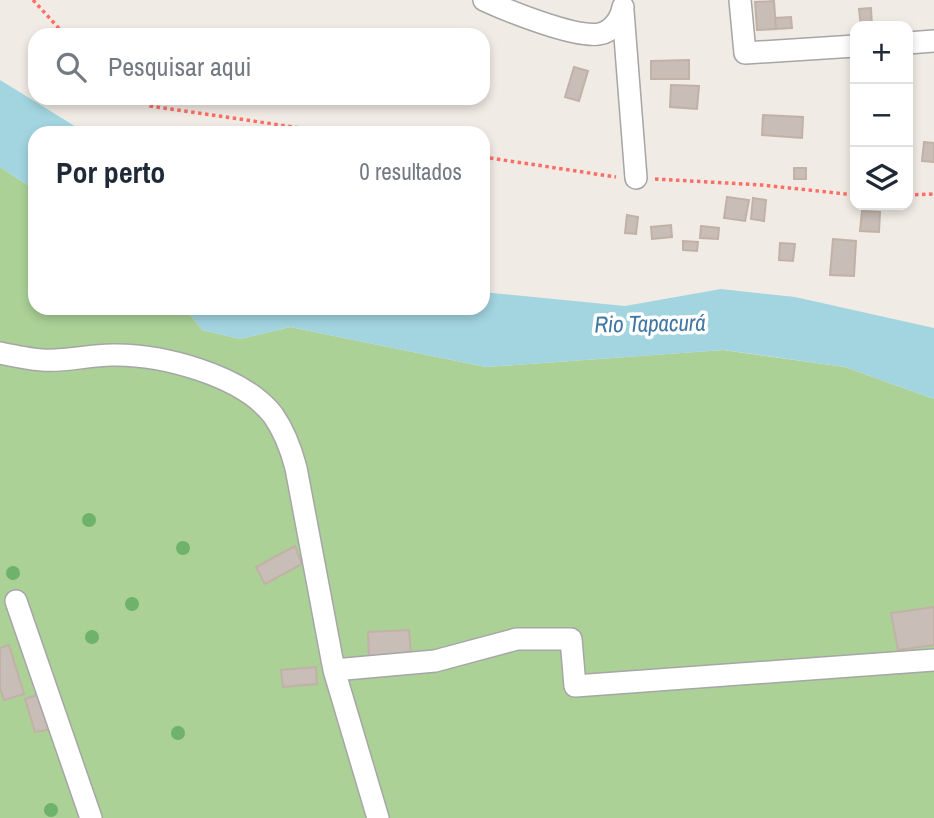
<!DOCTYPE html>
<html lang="pt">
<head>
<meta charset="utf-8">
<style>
  body { margin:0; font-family:"Archivo Narrow",sans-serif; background:#f2f2f3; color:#1f2937 }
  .controls { position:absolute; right:21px; top:21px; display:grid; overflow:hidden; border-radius:14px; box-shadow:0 4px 10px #0003 }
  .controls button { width:63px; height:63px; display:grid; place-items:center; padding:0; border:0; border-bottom:2px solid #e0e1e3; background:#fff; color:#1f2937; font:35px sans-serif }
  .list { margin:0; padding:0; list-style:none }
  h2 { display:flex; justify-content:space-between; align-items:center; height:91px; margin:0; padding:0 28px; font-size:30px }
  h2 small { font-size:23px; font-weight:400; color:#747a83 }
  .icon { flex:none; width:38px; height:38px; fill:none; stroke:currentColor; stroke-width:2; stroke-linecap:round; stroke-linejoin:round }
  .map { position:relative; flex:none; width:934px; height:818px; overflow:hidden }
  .search { position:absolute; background:#fff; box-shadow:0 4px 10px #0003; left:28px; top:28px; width:462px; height:77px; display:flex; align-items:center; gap:18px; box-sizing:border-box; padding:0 24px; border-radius:21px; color:#747a83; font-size:26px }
  .panel { position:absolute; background:#fff; box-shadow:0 4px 10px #0003; left:28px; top:126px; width:462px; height:189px; border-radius:21px }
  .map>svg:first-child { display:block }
</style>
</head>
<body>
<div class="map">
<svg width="934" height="818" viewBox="0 0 934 818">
  <rect width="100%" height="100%" fill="#f0ebe4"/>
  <path fill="#abd197" d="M0,167l35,23v118h150l17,22 38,9 50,-12 196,40 237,-17 122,17 89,32v419h-934z"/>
  <path fill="#a2d5e0" d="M0,80l86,53h-51v57l-35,-23z
    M721,289l74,8 139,31v71l-89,-32 -121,-17 -238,17 -196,-40 -50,12 -38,-9 -17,-22h298v-16l142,14z"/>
  <path fill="#c8bdb7" stroke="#c2b1a6" stroke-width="2" d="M774,1l2,28 -19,1 -2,-28z
    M871,8l1,18h-11l-2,-17z
    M791,17l1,11 -16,1 -1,-11z
    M689,60v19h-38v-18z
    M574,67l14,4 -9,30 -14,-4z
    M671,85l28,1 -2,23 -27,-2z
    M763,115l40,2 -1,21 -40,-3z
    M924,142l10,1v19l-12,-1z
    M794,168h12v11h-12z
    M727,197l22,3 -4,21 -21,-3z
    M753,198l13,2 -2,21 -13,-2z
    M862,211l18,1 -1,20 -19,-1z
    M627,215l11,2 -2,17 -11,-1z
    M671,225l1,12 -20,2 -1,-12z
    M701,226l18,2 -1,11 -18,-1z
    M833,239l23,2 -2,35 -24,-1z
    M683,241l15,1 -1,9 -14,-1z
    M780,243l15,1 -2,17 -14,-1z
    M295,546l7,18 -37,20 -9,-17z
    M934,607v38l-36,5 -7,-37z
    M409,630l2,25 -42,1 -1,-24z
    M9,645l15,49 -20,6 -4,-12v-40z
    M316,667l1,17 -34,3 -2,-17z
    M43,693l11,36 -19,3 -10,-33z"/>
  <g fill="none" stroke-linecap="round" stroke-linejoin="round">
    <g stroke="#a6a6a6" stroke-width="24">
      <path id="street" d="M484,0c24,11 91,38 115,34 13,-2 22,-15 24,-27
        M740,0l5,53 110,-7
        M623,11l13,167
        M908,43l26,-2
        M0,353c14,3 28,6 42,7 23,2 46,-5 70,-5 49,-1 130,20 161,60 12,17 18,34 23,53l38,202 44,148
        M16,601l75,217
        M334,670l101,-9 82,-22h54l4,47 359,-26"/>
    </g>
    <path stroke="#ff6e66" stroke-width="3.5" stroke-dasharray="3.5 3.5" stroke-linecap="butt" d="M33,0l32,35
      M138,98l12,8 185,27
      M483,157l133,20
      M655,179l107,6 93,10
      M908,195l26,-1"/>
    <use href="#street" stroke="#fff" stroke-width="21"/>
  </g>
  <g fill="#6fb26c">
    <circle cx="89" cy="520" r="7"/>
    <circle cx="183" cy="548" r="7"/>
    <circle cx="13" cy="573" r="7"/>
    <circle cx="132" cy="604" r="7"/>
    <circle cx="92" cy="637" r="7"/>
    <circle cx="178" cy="733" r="7"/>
    <circle cx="51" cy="810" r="7"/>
  </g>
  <g text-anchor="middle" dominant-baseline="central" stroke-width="7" stroke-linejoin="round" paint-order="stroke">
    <g font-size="23" font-style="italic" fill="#4177a3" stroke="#fff">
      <text transform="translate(650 323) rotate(-1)">Rio Tapacurá</text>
    </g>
  </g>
</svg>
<div class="controls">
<button>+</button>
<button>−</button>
<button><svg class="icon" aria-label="layers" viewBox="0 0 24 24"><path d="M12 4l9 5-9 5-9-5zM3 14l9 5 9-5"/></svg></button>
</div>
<div class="search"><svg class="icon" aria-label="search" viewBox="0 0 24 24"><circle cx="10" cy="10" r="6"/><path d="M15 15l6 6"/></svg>Pesquisar aqui</div>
<section class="panel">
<h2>Por perto<small>0 resultados</small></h2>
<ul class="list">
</ul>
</section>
</div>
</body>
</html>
